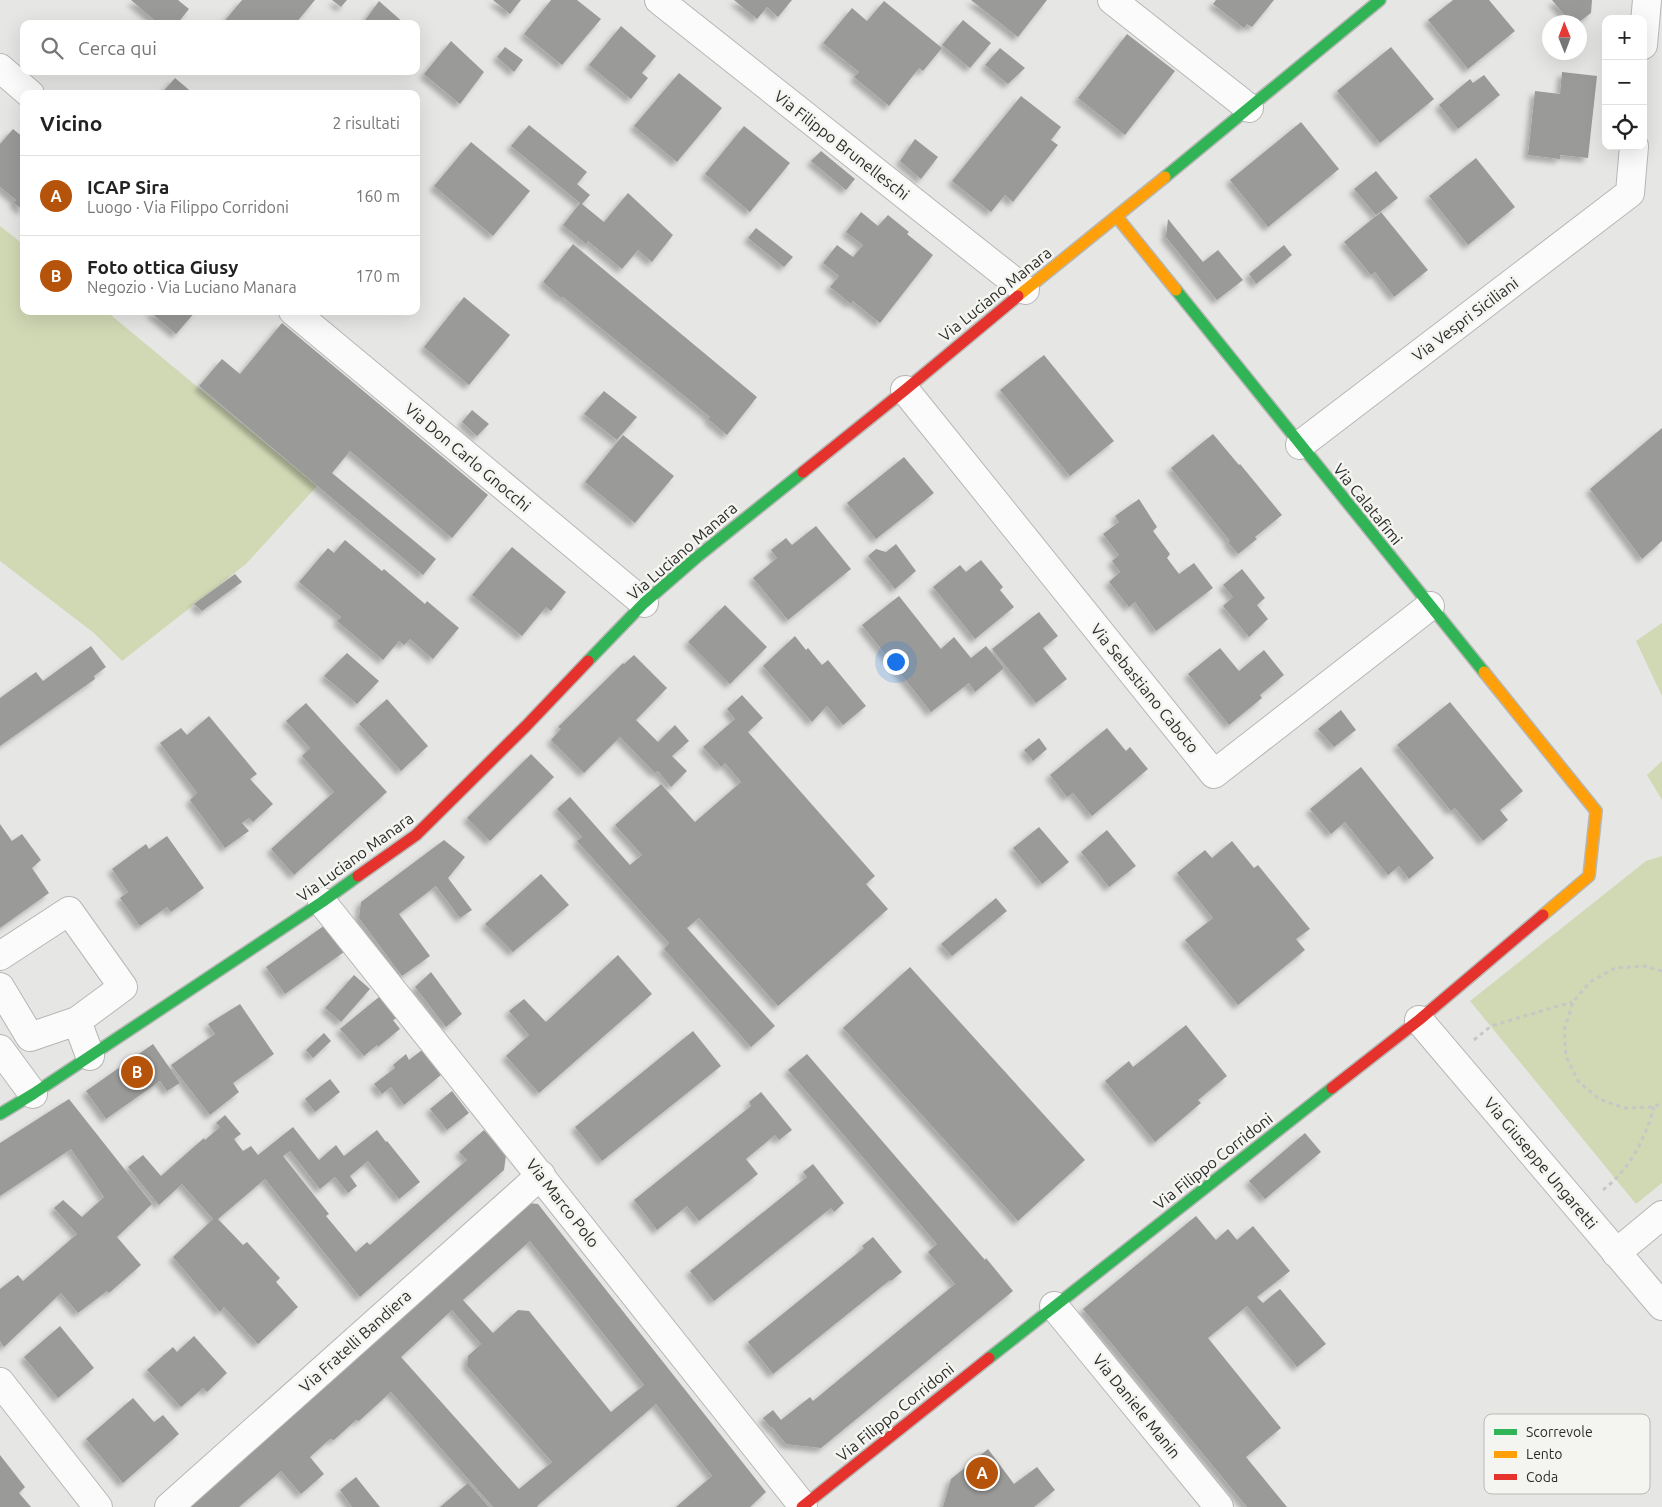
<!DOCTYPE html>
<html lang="it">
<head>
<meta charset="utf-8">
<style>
  body { margin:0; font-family:Ubuntu,sans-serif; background:#f6f6f6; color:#222 }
  .controls { position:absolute; right:15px; top:15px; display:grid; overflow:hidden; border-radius:10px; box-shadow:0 5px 20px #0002 }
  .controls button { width:45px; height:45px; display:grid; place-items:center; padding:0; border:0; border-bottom:1px solid #e0e0e0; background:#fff; color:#222; font:25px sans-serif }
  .compass { position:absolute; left:1542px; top:15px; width:45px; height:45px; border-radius:50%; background:#fff; box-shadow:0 5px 20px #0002; rotate:359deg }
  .you { position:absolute; left:895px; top:661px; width:18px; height:18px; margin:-12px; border:4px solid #fff; border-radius:50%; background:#1a73e8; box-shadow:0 0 0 8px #1a73e833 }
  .badge { display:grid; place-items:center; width:32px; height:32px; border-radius:50%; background:#b45309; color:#fff; font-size:16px; font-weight:700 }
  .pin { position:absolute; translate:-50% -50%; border:2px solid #fff; box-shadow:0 1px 5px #0006 }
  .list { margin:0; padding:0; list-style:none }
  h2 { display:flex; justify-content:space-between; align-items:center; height:65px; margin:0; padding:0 20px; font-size:21px }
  h2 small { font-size:16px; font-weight:400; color:#767676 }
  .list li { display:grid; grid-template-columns:32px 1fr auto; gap:15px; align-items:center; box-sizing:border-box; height:80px; padding:0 20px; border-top:1px solid #e0e0e0 }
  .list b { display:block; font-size:19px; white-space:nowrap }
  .list p { margin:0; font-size:16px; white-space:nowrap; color:#767676 }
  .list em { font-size:16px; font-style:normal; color:#767676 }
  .icon { flex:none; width:28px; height:28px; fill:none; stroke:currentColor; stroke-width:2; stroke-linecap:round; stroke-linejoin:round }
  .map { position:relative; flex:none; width:1662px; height:1507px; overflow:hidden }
  .search { position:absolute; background:#fff; box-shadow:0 5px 20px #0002; left:20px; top:20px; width:400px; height:55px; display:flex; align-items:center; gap:12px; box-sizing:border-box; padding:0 18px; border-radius:10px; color:#767676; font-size:19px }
  .panel { position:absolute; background:#fff; box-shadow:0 5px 20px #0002; left:20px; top:90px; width:400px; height:225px; border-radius:10px }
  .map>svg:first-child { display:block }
</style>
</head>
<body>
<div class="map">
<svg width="1662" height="1507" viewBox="0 0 1662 1507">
  <defs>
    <filter id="shadow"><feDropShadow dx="-4.5" dy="4.5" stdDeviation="2.5" flood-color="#0004"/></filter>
  </defs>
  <rect width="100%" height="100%" fill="#e6e7e4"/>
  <path fill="#d0d8b4" d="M0,226l24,19v66h82l211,175 -71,78 -124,97 -28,-28 -94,-72z
    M1662,623v73l-26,-55z
    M1662,761v39l-15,-25z
    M1662,856v327l-26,21 -166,-203 176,-140z"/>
  <path fill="#9a9b98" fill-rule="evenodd" filter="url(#shadow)" d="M131,0h47l11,9 -12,15h-26l3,-4z
    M242,0h73l-20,24h-73z
    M332,0h15l-6,7z
    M493,0h28l-11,14z
    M551,0h26l24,19 -39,46 -38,-31z
    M734,0h58l-14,17 -11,-10 -10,12z
    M971,0h76l-29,37z
    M1216,0h58l-22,27 -5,-3 -3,4 -31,-24z
    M1453,0h36l26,31 -47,38 -40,-49z
    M1552,0h40l-1,13 -12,9h-9z
    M379,1l26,23 -42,-1z
    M884,1l58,47 -19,23 -4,-3 -30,38 -35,-29 5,-5 -36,-29 29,-35 15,13z
    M963,20l28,23 -21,25 -28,-23z
    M621,26l35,30 -14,17 6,5 -17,21 -42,-34z
    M1127,34l48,37 -50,64 -47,-37z
    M451,41l33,31 -24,32 -36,-30z
    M505,47l18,13 -9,12 -17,-15z
    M1391,47l43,52 -54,44 -43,-52z
    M1000,48l25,20 -17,16 -23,-19z
    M1562,72l35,4 -9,82 -28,-3v4l-32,-4 7,-64 25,3z
    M679,73l43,35 -45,54 -43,-36z
    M1484,75l16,20 -42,34 -19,-24 31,-26 3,4z
    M175,78l19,16h-33z
    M1021,96l40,31 -10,13 7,5 -45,57 -8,-7 -14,17 -39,-31z
    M1301,122l38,47 -71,58 -38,-47z
    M529,125l58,47 -10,12 13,11 -8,9 22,18 24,-29 45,42 -21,27 -14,-12 -16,19 -34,-28 -2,3 -23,-19 17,-22 -69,-57z
    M744,126l46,37 -40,49 -45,-38z
    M13,129l11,9v73l-10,-8 2,-3 -16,-13v-43z
    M915,139l23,18 -17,22 -21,-18z
    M471,142l59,49 -37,45 -59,-50z
    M821,151l34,28 -9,11 -35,-29z
    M1476,158l39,49 -47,38 -39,-49z
    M1376,171l22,27 -22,17 -22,-26z
    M861,212l17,14 10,-11 21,17 -2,2 26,21 -53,68 -27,-22 -2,3 -21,-17 9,-11 -16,-13 14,-18 16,12 10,-12 -17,-13z
    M1381,212l47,58 -34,27 -19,-25 -4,3 -27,-33z
    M1168,219l35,43 15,-12 25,30 -26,20 -51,-63z
    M756,228l37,29 -9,10 -36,-29z
    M573,244l184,153 -30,38 -19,-16 2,-2 -147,-120 -2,1 -18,-16z
    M1284,245l8,10 -36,29 -7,-10z
    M464,297l46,38 -41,50 -45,-38z
    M149,311h47l-20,23z
    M282,323l206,172 -36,43 -102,-87 -18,22 104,86 -13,16 -224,-189 23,-27 18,15z
    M1044,355l70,86 -44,35 -70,-86z
    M604,391l33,26 -20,23 -33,-26z
    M472,410l17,14 -12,12 -15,-14z
    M1662,428v113l-20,18 -52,-70z
    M1213,434l26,31 1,-1 42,51 -27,22 2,2 -19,15 -10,-12 2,-1 -59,-73z
    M623,435l51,41 -39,47 -50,-41z
    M904,457l30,36 -58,46 -29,-36z
    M1139,499l18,28 -4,4 17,23 -3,4 12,16 15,-11 19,25 -57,43 -21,-29 -6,5 -20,-25 11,-10 -8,-11 7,-6 -16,-21 16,-12 -4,-6z
    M816,526l35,43 -63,51 -35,-42 24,-20 -6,-8 15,-12 6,7z
    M345,540l37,31 2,-2 41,35 2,-3 32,27 -26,31 -23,-20 -6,6 -5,-4 -16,19 -46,-39 4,-4 -42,-35 29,-34 6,5z
    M896,544l20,27 -21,18 -27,-33 8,-7 10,3z
    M512,547l54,45 -15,19 -5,-4 -24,29 -50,-41z
    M981,560l22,27 -3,3 14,17 -39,32 -42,-52 27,-22 6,7z
    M1242,569l23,29 -8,7 11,14 -19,18 -26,-31 10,-9 -10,-12z
    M235,574l7,8 -40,29 -8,-7z
    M899,596l42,53 13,-12 17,21 15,-12 18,22 -29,24 -6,-9 -38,29 -69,-87z
    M725,605l42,42 -37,37 -42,-42z
    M1039,612l19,24 -15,12 24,31 -31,24 -44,-54z
    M795,636l11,14 2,-2 14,17 6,-5 38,46 -23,19 -16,-19 -15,16 -49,-56z
    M91,646l15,21 -12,9 1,3 -95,67v-48l36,-26 7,9z
    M1220,648l19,23 25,-21 20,25 -24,20 2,3 -33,27 -41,-51z
    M347,653l32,28 -22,23 -33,-28z
    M634,655l33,33 -31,32 22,22 17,-17 14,16 -17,15 15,15 -16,16 -13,-16 -3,2 -35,-36 -36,36 -33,-33 10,-11 -3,-2 65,-64 1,1z
    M742,695l21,23 -15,14 127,144 -9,8 22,25 -110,97 -79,-88 -12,10 88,98 -24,21 -87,-98 5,-6 -92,-102 5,-4 -25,-28 13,-12 60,68 12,-10 -27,-30 46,-41 34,38 46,-40 -16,-19 -4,4 -18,-20 32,-28 -8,-10z
    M387,699l41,47 -27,25 -42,-47z
    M1450,702l73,89 -23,19 8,10 -25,21 -28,-33 -4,3 -54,-66z
    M306,703l81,89 -93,83 -23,-26 63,-57 -32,-36 8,-8 -24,-27z
    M1341,710l15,20 -22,17 -16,-18z
    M209,716l48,58 -7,5 23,25 -20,18 -4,-4 -7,5 7,8 -24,17 -35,-48 7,-7 -37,-50 21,-15 6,7z
    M1107,728l19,23 4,-4 18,22 -56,47 -19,-23 -6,4 -17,-22z
    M1039,738l8,11 -14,12 -9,-11z
    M531,754l23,23 -64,64 -23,-23z
    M1361,767l73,91 -25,21 -10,-13 -11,9 -43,-53 -14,12 -21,-25z
    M0,824l12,17 10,-7 19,26 -9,8 17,25 -49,35z
    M1039,827l30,35 -27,22 -29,-36z
    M1107,830l29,36 -27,21 -28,-35z
    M167,836l37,52 -33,24 -4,-5 -27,19 -20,-28 8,-6 -16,-23 34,-25 3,5z
    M444,840l21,17 -17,21 24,32 -12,8 -24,-32 -37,28 31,42 -28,20 -43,-58 2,-16z
    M1232,841l22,27 4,-3 52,64 -14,10 9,11 -67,55 -53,-65 28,-22 -36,-45 28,-23 7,8z
    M541,874l28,31 -56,47 -28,-28z
    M996,898l11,13 -55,45 -11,-12z
    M325,925l19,27 -59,42 -19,-27z
    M618,955l34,39 -113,99 -33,-37 23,-21 -20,-24 15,-12 22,23z
    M910,967l175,193 -67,61 -175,-193z
    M431,972l31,42 -16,13 -31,-40z
    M354,975l16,14 -29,33 -16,-14z
    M379,997l18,21 -4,2 7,9 -22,18 -1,-2 -13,11 -24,-27z
    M240,1004l34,50 -41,29 6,9 -29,23 -39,-50 44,-31 -7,-10z
    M1186,1025l41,51 -29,24 3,3 -46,39 -50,-61 24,-20 4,6z
    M693,1031l28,35 -119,95 -27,-34z
    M324,1033l7,8 -18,17 -7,-8z
    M153,1044l27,39 -13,8 -7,-10 -54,38 -20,-28z
    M422,1050l19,25 -37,30 -13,-18 -9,7 -8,-10 21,-16 -2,-3 13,-11 3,6z
    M807,1054l178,206 1,-2 27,33 -192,157 -35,-4 -14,-17 -1,1 -8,-10 10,-8 8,10 29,-23 3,4 142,-117 -27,-32 9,-8 -149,-174z
    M330,1079l10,13 -25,20 -10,-13z
    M452,1091l17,22 -22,17 -17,-21z
    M761,1092l31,38 -13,10 -4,-5 -29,24 12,15 -59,47 -12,-15 -30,24 -23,-30 117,-94 -2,-4z
    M69,1099l83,105 -35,33 24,28 -32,28 -2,-2 -29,22 -17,-20 -57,54 -4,-6v-52l18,-14 5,6 54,-47 -23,-26 9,-8 19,17 22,-20 -33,-48 -71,47v-53z
    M225,1115l16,19 -7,5 9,12 8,-5 7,9 35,-28 26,33 17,-15 8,11 33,-26 9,12 1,-1 33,41 -21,17 -31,-38 -18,15 7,10 -9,7 -13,-16 -15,12 -30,-38 -7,5 46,58 -3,2 30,36 11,-10 3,3 97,-85 -8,-8 25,-22 22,25 -2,15 -144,127 -95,-118 -47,40 25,26 4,-3 33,36 -4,4 22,25 -40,37 -34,-37 -4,5 -47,-55 40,-38 -31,-35 -23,21 -31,-38 15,-12 18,21 43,-38 1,2 15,-13 -4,-4z
    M1305,1133l16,19 -56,47 -16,-18z
    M813,1164l31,39 -10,9 -3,-4 -117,93 -24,-30 117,-94 -4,-5z
    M528,1203l10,1 228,288 -16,15h-74l36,-31 -56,-72 -119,102 1,1h-45l-102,-115 -32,29 -3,-1 -22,20 -4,-1 -20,18 14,17 -23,20 -20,-23 -42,36h-54zM530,1241l114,144 -33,27 -82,-101 -11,-1 -25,23 -30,-33zM452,1310l29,34 -13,12 -1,10 85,96 -33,27 -118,-132z
    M1196,1216l20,24 12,-11 9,11 16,-14 37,45 -33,26 6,6 17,-14 46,55 -29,23 -50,-61 -39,32 73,90 -35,29 41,50h-40l-164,-198z
    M873,1237l29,35 -11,9 -1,-1 -117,94 -25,-32 116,-94 -2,-2z
    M60,1326l34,42 -36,30 -34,-41z
    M194,1336l33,37 -20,19 -4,-4 -22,19 -34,-37 26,-23 4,5z
    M133,1398l21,24 9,-7 16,19 -56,49 -37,-44z
    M988,1449l26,35 23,-17 18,23 -21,17h-91l8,-28z
    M0,1455l25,32 -6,6 12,14h-31z
    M356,1477l24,30h-28l-12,-17z
    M468,1483l21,24h-49z"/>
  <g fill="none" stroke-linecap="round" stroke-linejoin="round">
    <g stroke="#b6b7b5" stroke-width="30">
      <path id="street" d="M659,0l366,290
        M1112,0l137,108
        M1643,45l4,-45
        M0,68l30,26
        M293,311l351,292
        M905,390l309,384 216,-168
        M1300,445l330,-252 4,-47
        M322,902l481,604
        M0,956l69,-45 54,76 -46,34 13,35
        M0,987l30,50 47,-16
        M1419,1020l243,286
        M0,1049l33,45
        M1616,1253l46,-38
        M1054,1306l165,201
        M0,1382l98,125
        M169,1507l372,-332"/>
    </g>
    <g stroke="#b6b7b5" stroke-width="14">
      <path id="fast" d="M1165,177l215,-177
        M1176,290l308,382
        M588,661l56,-58 53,-46 106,-85
        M0,1114l33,-20 289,-192 36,-26
        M989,1358l343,-270"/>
    </g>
    <g stroke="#b6b7b5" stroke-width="14">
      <path id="slow" d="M1117,217l59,73
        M1018,296l147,-119
        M1484,672l112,139 -7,65 -46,39"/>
    </g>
    <g stroke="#b6b7b5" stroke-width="14">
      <path id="jam" d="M803,472l102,-82 113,-94
        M358,876l58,-41 110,-109 62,-65
        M1332,1088l87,-68 124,-105
        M802,1507l187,-149"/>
    </g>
    <path stroke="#c7c7c6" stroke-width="3" stroke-dasharray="4 4" stroke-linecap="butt" d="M1662,971l-18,-5 -29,2 -25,14 -17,20 -9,28 2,26 12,25 21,18 25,9 30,-1 8,-4
      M1474,1040l17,-14 81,-24
      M1603,1190c27,-21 42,-51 51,-83"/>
    <use href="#street" stroke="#fbfbfb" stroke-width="28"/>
    <use href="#fast" stroke="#30b455" stroke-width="11"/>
    <use href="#slow" stroke="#ff9f0a" stroke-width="11"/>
    <use href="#jam" stroke="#e5322d" stroke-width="11"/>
  </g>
  <g text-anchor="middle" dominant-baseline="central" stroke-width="5" stroke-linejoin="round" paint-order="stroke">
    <g font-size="16" fill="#2c2d2b" stroke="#f4f5f0">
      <text transform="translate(842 145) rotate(38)">Via Filippo Brunelleschi</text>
      <text transform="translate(995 294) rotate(-39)">Via Luciano Manara</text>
      <text transform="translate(1465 319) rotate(-37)">Via Vespri Siciliani</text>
      <text transform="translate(468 457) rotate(40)">Via Don Carlo Gnocchi</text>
      <text transform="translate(1368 504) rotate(51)">Via Calatafimi</text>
      <text transform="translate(682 551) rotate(-41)">Via Luciano Manara</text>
      <text transform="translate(1145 688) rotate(51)">Via Sebastiano Caboto</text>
      <text transform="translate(355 857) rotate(-36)">Via Luciano Manara</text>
      <text transform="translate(1213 1161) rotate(-38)">Via Filippo Corridoni</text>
      <text transform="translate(1541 1163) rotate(50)">Via Giuseppe Ungaretti</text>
      <text transform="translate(563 1203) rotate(52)">Via Marco Polo</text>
      <text transform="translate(355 1341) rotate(-42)">Via Fratelli Bandiera</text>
      <text transform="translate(1137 1406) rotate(51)">Via Daniele Manin</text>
      <text transform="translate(895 1412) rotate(-39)">Via Filippo Corridoni</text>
    </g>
  </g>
  <rect x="1484" y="1414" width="166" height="80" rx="8" fill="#f4f5f0" stroke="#b8b9b5" stroke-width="1"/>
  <rect x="1494" y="1429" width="23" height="6" fill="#30b455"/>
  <rect x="1494" y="1451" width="23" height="7" fill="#ff9f0a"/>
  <rect x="1494" y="1474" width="23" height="6" fill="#e5322d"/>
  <g font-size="14" fill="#2c2d2b">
    <text x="1526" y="1437">Scorrevole</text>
    <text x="1526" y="1459">Lento</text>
    <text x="1526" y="1482">Coda</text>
  </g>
</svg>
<div class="controls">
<button>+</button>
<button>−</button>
<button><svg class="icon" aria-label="locate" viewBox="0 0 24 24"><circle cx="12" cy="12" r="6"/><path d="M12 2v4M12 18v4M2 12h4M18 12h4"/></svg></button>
</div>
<svg class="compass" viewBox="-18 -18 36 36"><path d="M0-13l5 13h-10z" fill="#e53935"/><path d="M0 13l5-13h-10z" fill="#767676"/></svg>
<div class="you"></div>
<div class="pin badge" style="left:982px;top:1473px">A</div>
<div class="pin badge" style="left:137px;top:1072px">B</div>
<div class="search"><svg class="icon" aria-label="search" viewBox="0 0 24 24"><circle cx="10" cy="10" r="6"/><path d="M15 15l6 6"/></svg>Cerca qui</div>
<section class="panel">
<h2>Vicino<small>2 risultati</small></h2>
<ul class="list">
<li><span class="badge">A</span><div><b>ICAP Sira</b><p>Luogo · Via Filippo Corridoni</p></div><em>160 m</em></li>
<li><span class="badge">B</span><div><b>Foto ottica Giusy</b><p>Negozio · Via Luciano Manara</p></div><em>170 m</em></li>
</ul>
</section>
</div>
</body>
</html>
